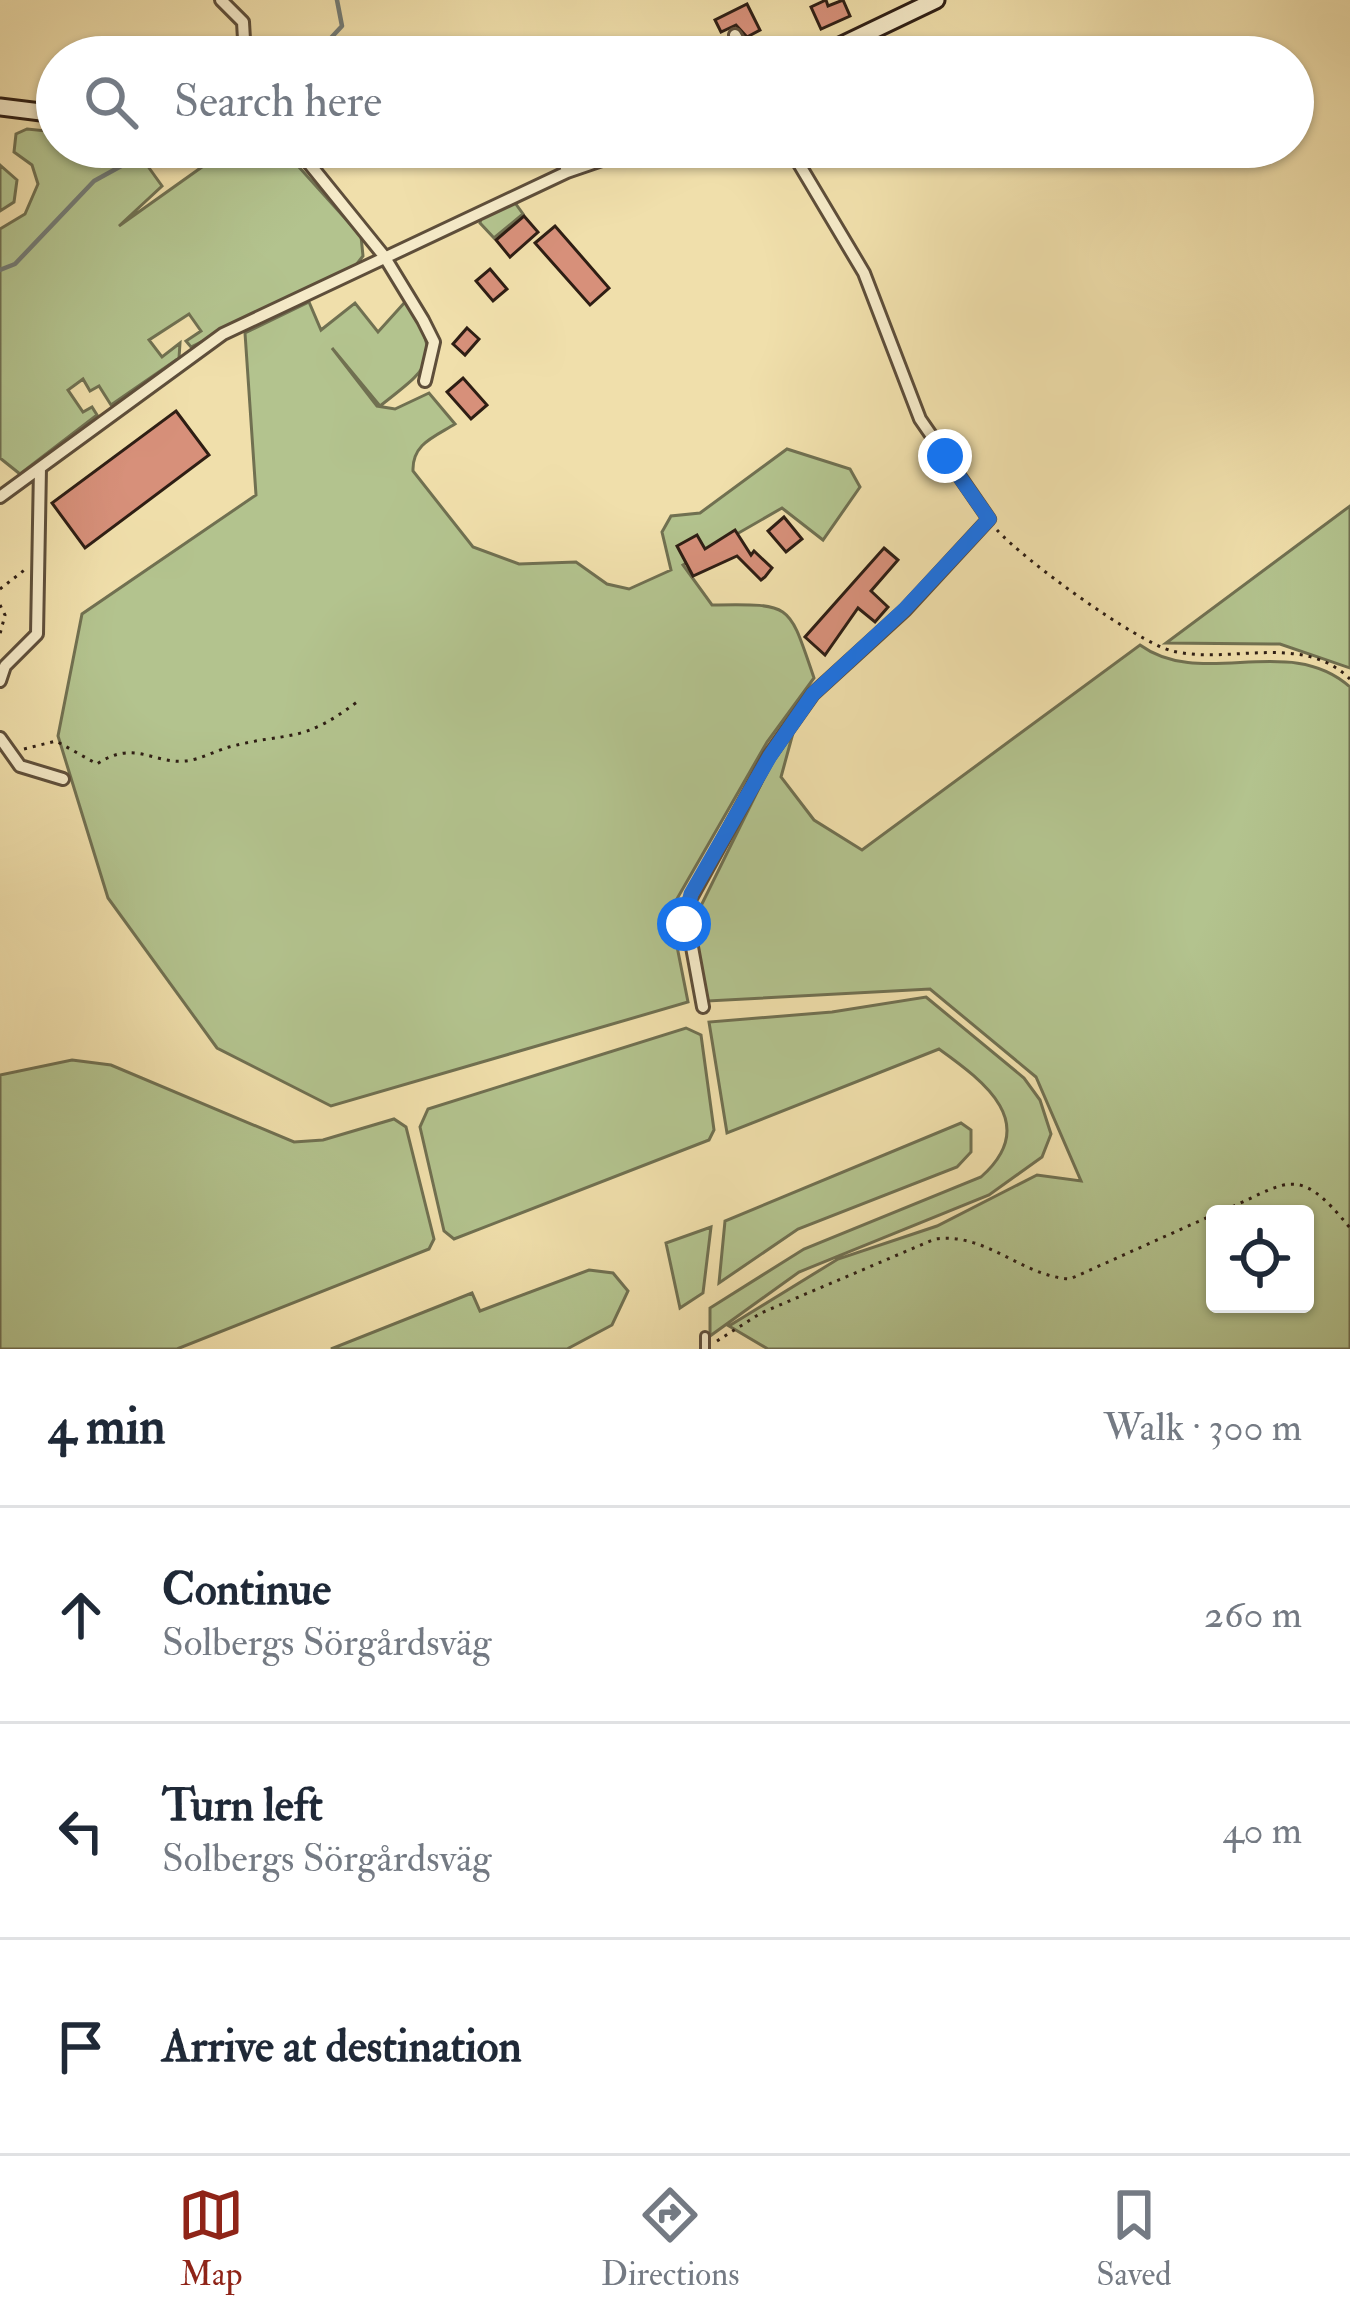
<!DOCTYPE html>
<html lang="en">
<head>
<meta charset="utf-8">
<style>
  body { margin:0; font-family:"IM FELL Double Pica",serif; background:#f6f6f7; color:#1f2937 }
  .controls { position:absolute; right:36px; bottom:36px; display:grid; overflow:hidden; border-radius:12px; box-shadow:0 3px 9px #0004 }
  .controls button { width:108px; height:108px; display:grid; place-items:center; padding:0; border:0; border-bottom:3px solid #e0e1e3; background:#fff; color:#1f2937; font:60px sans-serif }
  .stop { position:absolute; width:36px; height:36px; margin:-27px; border:9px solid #1a73e8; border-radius:50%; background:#fff }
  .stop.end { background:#1a73e8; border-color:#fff; box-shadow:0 3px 12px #0008 }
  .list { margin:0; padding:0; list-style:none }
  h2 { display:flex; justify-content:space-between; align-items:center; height:156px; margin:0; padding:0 48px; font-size:51px }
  h2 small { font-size:39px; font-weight:400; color:#747a83 }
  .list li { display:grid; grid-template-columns:78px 1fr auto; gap:36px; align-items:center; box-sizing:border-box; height:216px; padding:0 48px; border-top:3px solid #e0e1e3 }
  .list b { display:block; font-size:45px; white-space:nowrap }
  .list p { margin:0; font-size:39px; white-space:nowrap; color:#747a83 }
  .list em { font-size:39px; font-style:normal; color:#747a83 }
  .icon { flex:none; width:66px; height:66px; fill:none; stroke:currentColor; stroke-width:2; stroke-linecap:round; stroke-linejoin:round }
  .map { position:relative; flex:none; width:1350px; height:1349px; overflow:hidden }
  .search { position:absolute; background:#fff; box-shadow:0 3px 9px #0004; left:36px; right:36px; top:36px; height:132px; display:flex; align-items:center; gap:30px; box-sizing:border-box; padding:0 42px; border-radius:66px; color:#747a83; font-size:45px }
  .sheet { height:804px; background:#fff }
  nav { display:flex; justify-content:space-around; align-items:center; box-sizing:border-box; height:168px; border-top:3px solid #e0e1e3; background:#fff; font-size:33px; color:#747a83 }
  nav a { display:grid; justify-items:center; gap:6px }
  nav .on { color:#8f2418 }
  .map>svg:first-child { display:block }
</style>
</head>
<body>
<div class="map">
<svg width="1350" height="1349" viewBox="0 0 1350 1349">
  <rect width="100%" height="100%" fill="#f0dfab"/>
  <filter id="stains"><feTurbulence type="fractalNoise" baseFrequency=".00167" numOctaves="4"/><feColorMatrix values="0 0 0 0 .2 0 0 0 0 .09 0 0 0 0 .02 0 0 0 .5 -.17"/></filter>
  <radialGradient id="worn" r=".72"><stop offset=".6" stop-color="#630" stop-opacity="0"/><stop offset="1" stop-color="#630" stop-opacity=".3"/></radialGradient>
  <path fill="#b3c38e" stroke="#707051" stroke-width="3" fill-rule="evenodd" d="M27,129l30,3v15h77l28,39 -43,40 90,-64 48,-9 41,13 63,70 2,20 -7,9 -165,82 -5,-6 15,-10 -12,-17 -40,26 13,17 18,-14 -1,15 -68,47 -12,-19 -9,5 -7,-12 -15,11 15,22 9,-5 5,8 -77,59 -20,-16v-229l25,-15 13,-30 -6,-19 -18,-13 2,-18z
    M0,165l17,15 -3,22 -14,9z
    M513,200l10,14 -29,24 -14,-15 2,-9z
    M406,301c38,60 23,66 -26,105l-48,-58 45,58 18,3 34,-16 26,31c-21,13 -43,20 -42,47l60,76 46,17 57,-2 31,22 22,5 42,-19 -9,-38 9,-16 29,-3 87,-64 63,20 10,18 -37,53 -41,-32 -99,57 29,40c81,-1 76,-3 102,73l-47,64 -97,169 18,91 -357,104 -114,-58 -109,-150 -50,-162 24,-122 174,-119 -11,-162 64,-31 12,28 34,-27 23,29z
    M1350,506v162l-70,-24 -114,-1z
    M1140,645c62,45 149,-13 210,42v662h-582l-39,-23 109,-67 99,-33 100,-51 44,6 -45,-104 -106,-88 -222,12 -16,-77 77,-156 24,-35 -12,44 33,43 48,30zM1215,1214h90v90h-90z
    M926,997l98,81 16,22 11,34 -9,23 -53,38 -190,77 -89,64v-28l94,-59 177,-72c60,-53 4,-95 -42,-128l-212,84 -18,-111 123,-10z
    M686,1028l15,7 13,95 -5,10 -255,99 -10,-8 -24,-104 8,-18z
    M72,1060l39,5 183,77 29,-2 71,-21 12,8 28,112 -5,10 -252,100h-177v-274z
    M961,1123l10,7v22l-14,15 -159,62 -79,54 6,-62z
    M711,1227l-8,66 -23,15 -14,-65z
    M589,1270l24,3 15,18 -16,34 -45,24h-236l141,-56 8,18z"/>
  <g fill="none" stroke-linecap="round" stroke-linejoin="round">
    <path stroke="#737b75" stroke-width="4.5" d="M300,57l10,-17h19l13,-14 -5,-26
      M0,270l15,-6 79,-83 49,-27 27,-7"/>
  </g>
  <path fill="#d7907a" stroke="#2e1e14" stroke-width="3" d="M826,0l2,6 15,-6 7,16 -29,13 -10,-22z
    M747,4l13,26 -13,7 -11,-12 -15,7 -6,-12z
    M524,216l14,16 -28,25 -14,-17z
    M555,226l54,62 -19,17 -55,-62z
    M490,269l17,20 -14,12 -17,-20z
    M467,328l12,11 -14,16 -12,-11z
    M463,378l24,27 -16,14 -24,-27z
    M176,411l33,44 -124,93 -33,-45z
    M784,517l18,22 -16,13 -18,-21z
    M735,530l16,25 3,-4 18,17 -7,9 -4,3 -24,-24 -44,20 -16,-30 20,-11 8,14z
    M884,548l14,12 -27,31 17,16 -13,15 -17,-14 -33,47 -20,-18z"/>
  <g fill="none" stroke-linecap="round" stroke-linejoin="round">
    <g stroke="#5e4e3a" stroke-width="12">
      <path id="lane" d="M705,1349v-13"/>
    </g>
    <g stroke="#5e4e3a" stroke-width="16">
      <path id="street" d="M221,0l22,22 2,35
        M735,35l13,22
        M302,147l2,10 80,99 39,64 11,22 -9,39
        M561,147l6,25 38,-13 6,-12
        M0,497l223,-163 344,-162
        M0,681l5,-15 32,-32 3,-166
        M0,738l20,28 43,13
        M703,1007l-18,-98 84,-153 44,-62 92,-84 84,-91 -69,-100 -56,-146 -75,-126"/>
    </g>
    <g stroke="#2e1e14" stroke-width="21">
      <path id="secondary" d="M817,57l119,-57
        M0,107l57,7
        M337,147l91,5 94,-5"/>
    </g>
    <path stroke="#2e1e14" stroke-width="3" stroke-dasharray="3 6" stroke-linecap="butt" d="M997,530c27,30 138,111 175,121 58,14 130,-19 178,28
      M0,589l27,-21
      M0,605l5,10 -5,19
      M24,749l32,-8 41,23c37,-25 56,0 88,-3 14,-1 30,-10 44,-14 60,-16 71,-2 128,-45
      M1216,1214c72,-30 79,-54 134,14
      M717,1341l44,-28 174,-74c51,-7 86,37 135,40l145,-65"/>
    <use href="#lane" stroke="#f5eac8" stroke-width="6"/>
    <use href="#street" stroke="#f5eac8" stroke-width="10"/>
    <use href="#secondary" stroke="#f5eac8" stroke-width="15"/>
  </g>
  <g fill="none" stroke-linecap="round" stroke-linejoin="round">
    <path stroke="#1a73e8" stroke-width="15" d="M684,924l7,-30 79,-138 43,-62 91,-84 85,-91 -44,-63"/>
  </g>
  <rect width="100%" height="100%" filter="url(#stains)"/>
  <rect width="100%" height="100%" fill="url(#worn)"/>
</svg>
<div class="controls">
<button><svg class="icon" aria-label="locate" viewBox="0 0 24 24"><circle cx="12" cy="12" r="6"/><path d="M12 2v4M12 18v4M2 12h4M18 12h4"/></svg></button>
</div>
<div class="stop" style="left:684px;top:924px"></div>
<div class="stop end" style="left:945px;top:456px"></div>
<div class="search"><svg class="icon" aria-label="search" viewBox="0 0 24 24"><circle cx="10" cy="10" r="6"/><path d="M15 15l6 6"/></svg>Search here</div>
</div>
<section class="sheet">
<h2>4 min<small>Walk · 300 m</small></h2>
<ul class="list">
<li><svg class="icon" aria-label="ahead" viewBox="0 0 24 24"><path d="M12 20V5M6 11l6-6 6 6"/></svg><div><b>Continue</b><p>Solbergs Sörgårdsväg</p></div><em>260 m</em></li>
<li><svg class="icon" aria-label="left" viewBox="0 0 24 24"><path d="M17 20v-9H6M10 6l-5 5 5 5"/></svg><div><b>Turn left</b><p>Solbergs Sörgårdsväg</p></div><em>40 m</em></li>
<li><svg class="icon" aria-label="arrive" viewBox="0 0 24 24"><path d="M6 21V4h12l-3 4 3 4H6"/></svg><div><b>Arrive at destination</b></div></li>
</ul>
</section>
<nav>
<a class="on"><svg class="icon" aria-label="map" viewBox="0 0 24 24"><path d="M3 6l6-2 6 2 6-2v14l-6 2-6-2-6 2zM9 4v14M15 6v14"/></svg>Map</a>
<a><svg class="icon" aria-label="directions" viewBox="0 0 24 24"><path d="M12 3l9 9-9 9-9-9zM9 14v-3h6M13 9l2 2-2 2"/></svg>Directions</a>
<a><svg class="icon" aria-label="saved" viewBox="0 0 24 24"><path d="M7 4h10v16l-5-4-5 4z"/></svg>Saved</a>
</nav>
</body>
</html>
